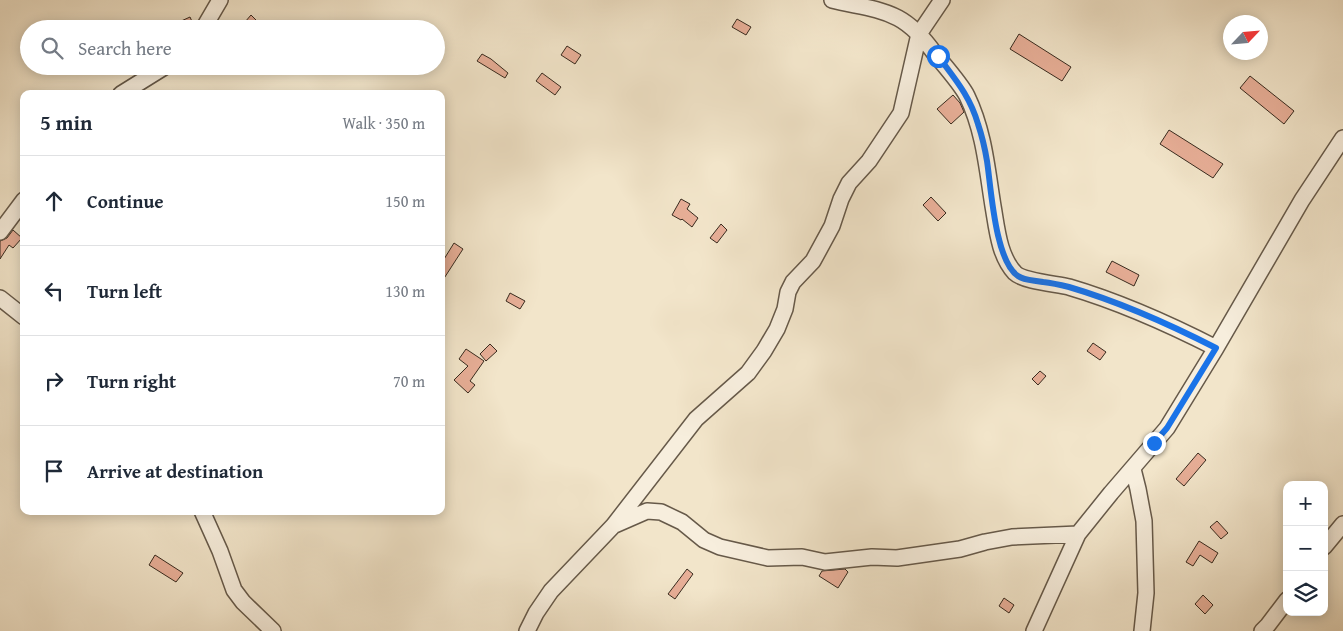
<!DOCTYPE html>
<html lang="en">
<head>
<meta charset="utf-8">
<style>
  body { margin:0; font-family:"Gentium Book Plus",serif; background:#f2f2f3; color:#1f2937 }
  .controls { position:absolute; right:15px; bottom:15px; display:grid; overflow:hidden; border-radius:10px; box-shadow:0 2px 12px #0003 }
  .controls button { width:45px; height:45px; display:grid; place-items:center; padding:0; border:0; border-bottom:1px solid #e0e1e3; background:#fff; color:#1f2937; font:25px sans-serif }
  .compass { position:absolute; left:1223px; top:15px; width:45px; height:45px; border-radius:50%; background:#fff; box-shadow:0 2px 12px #0003; rotate:64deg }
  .stop { position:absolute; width:15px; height:15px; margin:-11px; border:4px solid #1a73e8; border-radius:50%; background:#fff }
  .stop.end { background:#1a73e8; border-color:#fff; box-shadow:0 1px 5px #0008 }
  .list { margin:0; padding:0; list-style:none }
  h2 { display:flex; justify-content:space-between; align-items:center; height:65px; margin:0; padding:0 20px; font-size:21px }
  h2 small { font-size:16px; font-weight:400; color:#747a83 }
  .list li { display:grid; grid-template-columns:32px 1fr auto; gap:15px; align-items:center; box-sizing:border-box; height:90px; padding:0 20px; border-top:1px solid #e0e1e3 }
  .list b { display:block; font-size:19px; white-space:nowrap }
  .list em { font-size:16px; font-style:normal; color:#747a83 }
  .icon { flex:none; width:28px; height:28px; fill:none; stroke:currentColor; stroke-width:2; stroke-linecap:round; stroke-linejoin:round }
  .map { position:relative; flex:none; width:1343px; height:631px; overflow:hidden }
  .search { position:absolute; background:#fff; box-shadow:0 2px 12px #0003; left:20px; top:20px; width:425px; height:55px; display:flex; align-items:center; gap:12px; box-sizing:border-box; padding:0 18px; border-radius:28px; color:#747a83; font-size:19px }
  .panel { position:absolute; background:#fff; box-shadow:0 2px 12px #0003; left:20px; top:90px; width:425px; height:425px; border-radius:10px }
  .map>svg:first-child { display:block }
</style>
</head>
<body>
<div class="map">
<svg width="1343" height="631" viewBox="0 0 1343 631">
  <rect width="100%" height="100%" fill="#f2e5ca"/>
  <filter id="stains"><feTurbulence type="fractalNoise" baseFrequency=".004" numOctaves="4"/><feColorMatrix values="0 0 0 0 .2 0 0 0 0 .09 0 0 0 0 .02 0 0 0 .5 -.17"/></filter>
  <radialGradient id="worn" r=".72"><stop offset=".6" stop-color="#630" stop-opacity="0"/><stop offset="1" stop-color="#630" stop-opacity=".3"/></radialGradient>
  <path fill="#e8af98" stroke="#372a1e" d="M251,15l6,6 -7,8h-11z
    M190,17l4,9v3h-12l-3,-7z
    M737,19l14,8 -5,8 -14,-8z
    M1019,34l52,33 -9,14 -52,-32z
    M567,46l14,9 -6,9 -14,-9z
    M482,54l9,5 17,14 -3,5 -28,-17z
    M542,73l19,14 -6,8 -19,-14z
    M1250,76l44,35 -10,13 -44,-36z
    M953,95l7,8 4,9 -13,12 -14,-15z
    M1169,130l54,34 -10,14 -53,-34z
    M931,197l15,16 -8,8 -15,-16z
    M681,199l9,5 -3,5 11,9 -6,9 -10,-8 -1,1 -9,-5z
    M721,224l6,6 -10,13 -7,-5z
    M13,230l9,8 -9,10 -4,-3 -9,14v-18l7,-3z
    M454,243l9,6 -22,34v-19z
    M1112,261l27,14 -5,11 -28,-14z
    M510,293l15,8 -5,8 -14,-8z
    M1093,343l13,9 -6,8 -13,-9z
    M490,344l7,7 -11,10 -6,-7z
    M466,349l18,12 -14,20 5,4 -7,8 -14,-13 14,-14 -9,-7z
    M1040,371l6,5 -8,9 -6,-6z
    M1198,453l8,7 -22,26 -8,-7z
    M1217,521l11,12 -7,6 -11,-12z
    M1199,541l19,12 -6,10 -12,-8 -7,11 -7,-4z
    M155,555l28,18 -7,9 -27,-17z
    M687,569l6,5 -18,25 -7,-5z
    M845,569l3,3 -10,16 -19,-12 3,-5z
    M1203,595l10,10 -8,9 -10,-10z
    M1004,598l10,7 -5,8 -10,-7z"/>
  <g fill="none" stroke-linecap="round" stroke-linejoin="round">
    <g stroke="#665949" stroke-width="18">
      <path id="minor" d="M832,0c22,6 45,7 66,18 15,8 27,22 37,36 9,11 26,30 32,42 17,35 20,73 26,110 4,23 6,50 22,67 8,8 42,11 54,14 51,15 100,37 147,61
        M203,29l17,-29
        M121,94l45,-28
        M0,232l24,-32
        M0,298l24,19
        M1133,469l5,20 6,32 2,72 -4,38
        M202,511l18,40 14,39 9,12 30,29
        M615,525l32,-14 14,1 21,10 22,18 16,7 48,11 34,-1 23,5 47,-5 25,1 63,-9 25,-7 27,-5 66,-3
        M1324,547l19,-23
        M527,631l9,-18 15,-22 62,-65 83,-107 52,-46 16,-22 13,-22 8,-20 3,-17 5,-10 20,-21 19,-35 9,-27 8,-16 20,-22 32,-48 18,-79 23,-34
        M1034,631l44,-97 33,-41 56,-65 49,-80 86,-148 41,-62
        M1262,631l6,-6 19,-25"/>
    </g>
    <use href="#minor" stroke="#f7eedd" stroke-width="15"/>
  </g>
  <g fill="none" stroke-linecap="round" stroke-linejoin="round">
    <path stroke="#1a73e8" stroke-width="6" d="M938,56c17,23 32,40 40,68 4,12 7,25 9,37 4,26 8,100 31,115 7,5 17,4 25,6 9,1 18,3 26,5 51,15 100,37 147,61l-49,80 -13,15"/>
  </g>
  <rect width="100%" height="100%" filter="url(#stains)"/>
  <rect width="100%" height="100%" fill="url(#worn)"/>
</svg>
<div class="controls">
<button>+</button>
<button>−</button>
<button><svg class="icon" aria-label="layers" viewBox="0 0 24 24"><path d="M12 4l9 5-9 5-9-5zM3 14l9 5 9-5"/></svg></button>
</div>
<svg class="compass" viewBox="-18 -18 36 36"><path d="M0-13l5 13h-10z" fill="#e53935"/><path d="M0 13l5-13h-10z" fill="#747a83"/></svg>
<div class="stop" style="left:938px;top:56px"></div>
<div class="stop end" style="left:1154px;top:443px"></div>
<div class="search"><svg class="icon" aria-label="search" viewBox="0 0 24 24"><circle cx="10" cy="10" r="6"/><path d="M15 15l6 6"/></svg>Search here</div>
<section class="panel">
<h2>5 min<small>Walk · 350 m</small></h2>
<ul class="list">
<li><svg class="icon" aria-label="ahead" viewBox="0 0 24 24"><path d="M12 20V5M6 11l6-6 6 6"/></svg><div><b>Continue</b></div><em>150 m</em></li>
<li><svg class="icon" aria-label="left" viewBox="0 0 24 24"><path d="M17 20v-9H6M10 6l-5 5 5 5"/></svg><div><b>Turn left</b></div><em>130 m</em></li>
<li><svg class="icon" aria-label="right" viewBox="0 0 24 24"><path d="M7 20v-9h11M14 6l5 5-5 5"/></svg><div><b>Turn right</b></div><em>70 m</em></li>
<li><svg class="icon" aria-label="arrive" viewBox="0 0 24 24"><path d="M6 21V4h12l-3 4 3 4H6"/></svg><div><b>Arrive at destination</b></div></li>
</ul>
</section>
</div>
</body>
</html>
